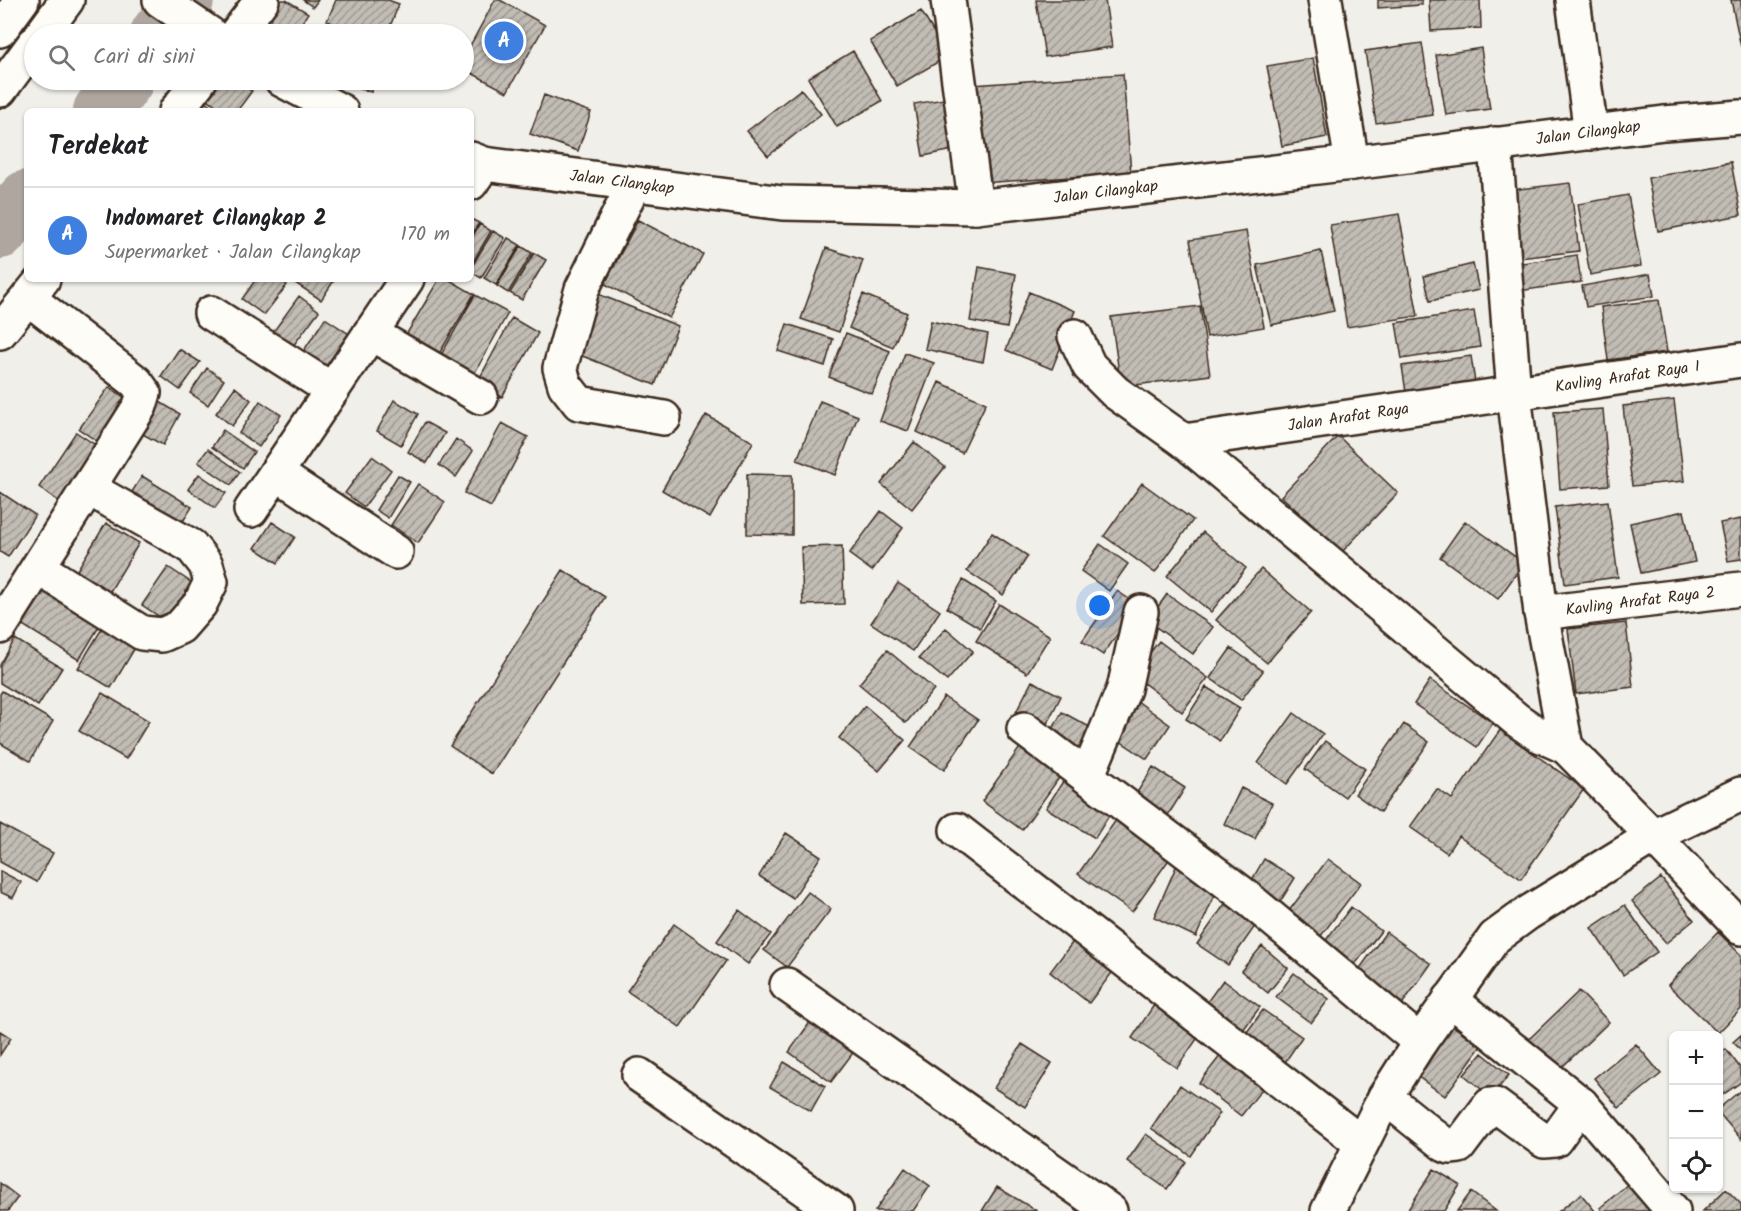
<!DOCTYPE html>
<html lang="id">
<head>
<meta charset="utf-8">
<style>
  body { margin:0; font-family:Kalam,sans-serif; background:#f6f6f6; color:#202124 }
  .controls { position:absolute; right:18px; bottom:18px; display:grid; overflow:hidden; border-radius:9px; box-shadow:0 2px 4px #0004 }
  .controls button { width:54px; height:54px; display:grid; place-items:center; padding:0; border:0; border-bottom:2px solid #e0e0e0; background:#fff; color:#202124; font:30px sans-serif }
  .you { position:absolute; left:1100px; top:606px; width:21px; height:21px; margin:-15px; border:4px solid #fff; border-radius:50%; background:#1a73e8; box-shadow:0 0 0 9px #1a73e833 }
  .badge { display:grid; place-items:center; width:39px; height:39px; border-radius:50%; background:#c8321e; color:#fff; font-size:20px; font-weight:700 }
  .pin { position:absolute; translate:-50% -50%; border:3px solid #fff; box-shadow:0 2px 6px #0006 }
  .list { margin:0; padding:0; list-style:none }
  h2 { display:flex; justify-content:space-between; align-items:center; height:78px; margin:0; padding:0 24px; font-size:26px }
  h2 small { font-size:20px; font-weight:400; color:#757577 }
  .list li { display:grid; grid-template-columns:39px 1fr auto; gap:18px; align-items:center; box-sizing:border-box; height:96px; padding:0 24px; border-top:2px solid #e0e0e0 }
  .list b { display:block; font-size:22px; white-space:nowrap }
  .list p { margin:0; font-size:20px; white-space:nowrap; color:#757577 }
  .list em { font-size:20px; font-style:normal; color:#757577 }
  .icon { flex:none; width:33px; height:33px; fill:none; stroke:currentColor; stroke-width:2; stroke-linecap:round; stroke-linejoin:round }
  .map { position:relative; flex:none; width:1741px; height:1211px; overflow:hidden }
  .search { position:absolute; background:#fff; box-shadow:0 2px 4px #0004; left:24px; top:24px; width:450px; height:66px; display:flex; align-items:center; gap:15px; box-sizing:border-box; padding:0 21px; border-radius:33px; color:#757577; font-size:22px }
  .panel { position:absolute; background:#fff; box-shadow:0 2px 4px #0004; left:24px; top:108px; width:450px; height:174px; border-radius:9px }
  .map>svg:first-child { display:block }
</style>
</head>
<body>
<div class="map">
<svg width="1741" height="1211" viewBox="0 0 1741 1211">
  <defs>
    <pattern id="building-hatch" width="6" height="6" patternUnits="userSpaceOnUse" patternTransform="scale(1.5)"><rect width="6" height="6" fill="#c1bcb4"/><path d="M-1 1l2-2M0 6l6-6M5 7l2-2" fill="none" stroke="#9e9992"/></pattern>
  </defs>
  <rect width="100%" height="100%" fill="#f1efea"/>
  <filter id="ink" filterUnits="userSpaceOnUse"><feTurbulence type="fractalNoise" baseFrequency=".0167" numOctaves="2"/><feDisplacementMap in="SourceGraphic" scale="12" xChannelSelector="R" yChannelSelector="G"/><feConvolveMatrix kernelMatrix="1 2 1 2 8 2 1 2 1" color-interpolation-filters="sRGB"/></filter>
  <g filter="url(#ink)">
    <g fill="none" stroke-linecap="round" stroke-linejoin="round">
      <path stroke="#aea69f" stroke-width="58" d="M159,34l26,-34
        M102,111l23,-31
        M0,230l27,-31"/>
    </g>
    <path fill="url(#building-hatch)" stroke="#3b2a1e" stroke-width="1.5" d="M269,0h17l22,13 -13,21h-22l-19,-11z
      M303,0h15l-5,7z
      M336,0h52l11,4 -12,30h-25l-35,-13z
      M495,0h5l45,25 -38,67 -43,-23v-12z
      M1036,0h69l7,47 -67,10z
      M1378,0h44v5l-44,3z
      M1429,0h51l1,28 -50,3z
      M1731,0h10v47z
      M921,11l27,45 -51,30 -27,-45z
      M1422,43l11,72 -57,8 -11,-72z
      M1481,48l9,61 -44,6 -10,-60z
      M853,51l29,50 -45,26 -29,-49z
      M1313,58l14,79 -45,9 -15,-80z
      M1123,74l8,99 -150,10 -8,-98z
      M220,80h15l17,11 -15,20h-13l-18,-13z
      M330,80h45l-4,12z
      M801,89l20,25 -53,42 -21,-25z
      M544,95l47,17 -13,39 -48,-17z
      M955,97l9,51 -41,8 -9,-52z
      M205,102l12,9h-19z
      M1731,162l10,53 -83,16 -10,-53z
      M1570,183l9,68 -68,8 -9,-68z
      M1628,195l13,71 -51,9 -12,-71z
      M1399,214l19,102 -71,11 -17,-102z
      M471,219l8,4 -8,13z
      M638,220l65,34 -34,64 -64,-34z
      M480,224l11,7 -20,34v-26z
      M493,231l12,7 -24,40 -10,-6v-4z
      M1246,231l18,96 -57,10 -17,-97z
      M508,238l12,7 -24,40 -12,-7z
      M521,246l11,7 -24,40 -11,-7z
      M826,248l37,12 -24,72 -38,-13z
      M1321,251l13,60 -63,14 -14,-60z
      M534,253l12,7 -24,40 -12,-7z
      M1577,255l4,27 -62,9 -4,-27z
      M1473,264l6,26 -49,11 -6,-25z
      M979,267l37,7 -9,54 -37,-7z
      M1650,274l4,22 -68,11 -4,-21z
      M256,279h23l8,6 -23,30 -22,-16z
      M289,279h46l-14,21z
      M439,279h9l26,15 -35,60 -33,-19z
      M593,292l85,34 -23,59 -85,-34z
      M1029,292l46,19 -23,58 -46,-19z
      M863,294l44,19 -14,34 -44,-19z
      M475,295l33,18 -34,61 -33,-19z
      M299,296l20,15 -32,43 -19,-15z
      M1659,300l8,52 -59,8 -7,-53z
      M1200,306l10,69 -89,12 -10,-70z
      M1474,311l6,36 -78,12 -6,-36z
      M325,318l24,16 -29,42 -23,-15z
      M512,318l26,15 -36,64 -25,-14z
      M931,321l57,13 -5,28 -58,-13z
      M787,324l46,15 -8,27 -47,-15z
      M846,333l44,18 -18,43 -43,-17z
      M179,349l21,13 -20,28 -19,-14z
      M905,353l29,10 -26,68 -28,-10z
      M1471,356l5,33 -69,10 -5,-33z
      M207,368l17,12 -16,25 -18,-12z
      M939,382l47,21 -24,50 -45,-21z
      M109,387l22,15 -30,42 -22,-15z
      M235,387l16,13 -19,26 -16,-13z
      M153,398l27,16 -17,31 -28,-15z
      M394,400l24,14 -17,31 -24,-14z
      M1674,400l10,81 -52,5 -9,-80z
      M260,401l21,14 -22,32 -20,-14z
      M820,401l38,15 -23,59 -38,-15z
      M1603,409l6,76 -49,4 -6,-77z
      M706,415l47,27 -43,76 -48,-28z
      M425,422l20,11 -18,30 -19,-11z
      M502,423l26,14 -37,70 -27,-14z
      M223,430l31,22 -11,16 -31,-21z
      M76,432l30,20 -38,56 -29,-21z
      M1338,436l60,57 -56,59 -61,-56z
      M456,439l17,12 -17,26 -17,-12z
      M914,442l31,25 -33,42 -31,-25z
      M208,449l32,23 -9,13 -33,-23z
      M372,456l19,14 -27,37 -19,-14z
      M199,474l27,19 -11,15 -27,-19z
      M747,474l45,1v60l-45,-1z
      M398,475l12,7 -22,36 -12,-8z
      M142,476l50,31 -17,27 -50,-31z
      M1142,483l51,37 -38,53 -51,-37z
      M418,484l27,18 -27,41 -27,-18z
      M0,492l35,23 -27,42 -8,-5z
      M1608,501l10,76 -53,7 -10,-77z
      M881,511l22,17 -31,43 -23,-17z
      M1684,511l11,51 -54,11 -11,-50z
      M1741,519v40l-13,2 -8,-38z
      M1465,521l59,42 -26,36 -58,-42z
      M272,522l23,15 -17,26 -23,-15z
      M106,523l33,20 -36,60 -34,-20z
      M1203,532l43,36 -35,44 -44,-36z
      M992,533l36,23 -25,39 -36,-24z
      M1100,544l28,20 -19,27 -28,-20z
      M842,546l2,58 -41,1 -2,-58z
      M168,567l30,20 -26,38 -30,-20z
      M1261,569l50,43 -44,51 -51,-43z
      M563,570l42,27 -113,177 -42,-28z
      M38,580l65,40 -24,40 -66,-41z
      M963,580l33,21 -16,27 -33,-20z
      M898,583l42,28 -27,40 -42,-28z
      M1117,591l21,14 -35,50 -21,-14z
      M1167,594l46,33 -20,27 -45,-33z
      M999,604l51,32 -23,37 -51,-32z
      M106,622l33,19 -28,47 -33,-20z
      M1626,623l7,64 -57,7 -8,-65z
      M946,628l27,23 -26,30 -28,-23z
      M15,639l47,29 -24,38 -38,-23v-18z
      M1159,641l49,37 -26,34 -49,-37z
      M1231,648l32,23 -22,29 -31,-22z
      M887,650l47,39 -28,34 -47,-39z
      M1430,680l63,43 -16,24 -63,-43z
      M1032,681l29,15 -20,39 -29,-15z
      M1206,687l34,21 -20,33 -34,-22z
      M2,691l51,30 -23,40 -30,-18v-49z
      M102,693l47,28 -23,38 -47,-28z
      M944,697l34,23 -34,50 -34,-23z
      M1133,698l37,27 -23,34 -39,-26z
      M865,706l40,34 -26,31 -40,-33z
      M1062,712l35,19 -18,32 -34,-19z
      M1294,713l29,21 -36,50 -29,-21z
      M1404,724l25,18 -49,70 -25,-18z
      M1500,730l84,59 -63,90 -63,-43 -11,17 -37,-26 27,-38 15,10z
      M1325,741l40,28 -20,28 -40,-28z
      M1024,742l40,29 -42,59 -40,-29z
      M1153,767l32,21 -20,32 -32,-21z
      M1067,775l48,31 -20,32 -49,-30z
      M1241,788l31,15 -17,36 -31,-15z
      M1121,813l54,38 -43,61 -54,-38z
      M0,824l53,29 -16,29 -37,-20z
      M786,833l35,23 -28,42 -34,-22z
      M1264,859l31,19 -20,32 -30,-18z
      M1328,859l33,24 -47,62 -32,-25z
      M1179,860l43,19 -26,58 -42,-20z
      M0,871l21,11 -8,16 -13,-6z
      M1661,878l33,42 -28,23 -34,-42z
      M808,892l23,17 -44,58 -23,-17z
      M1229,898l31,21 -32,46 -31,-21z
      M1625,905l32,47 -34,23 -32,-47z
      M1351,907l30,24 -35,45 -30,-23z
      M739,910l32,24 -23,30 -31,-23z
      M674,924l52,37 -46,66 -53,-36z
      M1081,931l40,30 -32,42 -39,-31z
      M1386,932l45,32 -33,46 -45,-32z
      M1718,932l23,23v54l-23,24 -50,-48z
      M1262,946l26,22 -20,25 -27,-22z
      M1294,973l35,26 -18,24 -35,-26z
      M1223,980l37,27 -25,34 -36,-28z
      M1579,991l30,31 -50,48 -30,-31z
      M1154,1005l45,31 -22,32 -45,-30z
      M1263,1010l39,27 -23,34 -40,-28z
      M818,1011l43,31 -30,40 -42,-30z
      M1450,1024l31,22 -36,50 -31,-22z
      M0,1031l11,7 -11,17z
      M1741,1035v15l-8,-8z
      M1022,1044l30,19 -27,44 -31,-19z
      M1636,1044l25,30 -42,34 -25,-30z
      M1726,1049l15,20v13l-23,16v-44z
      M1224,1051l42,33 -25,32 -42,-33z
      M1482,1053l27,22 -18,22 -27,-22z
      M784,1062l41,24 -14,25 -41,-24z
      M1180,1085l40,28 -29,43 -40,-28z
      M1741,1090v49l-23,-27v-3z
      M1146,1134l40,28 -19,27 -40,-28z
      M905,1168l25,18 -17,25h-38z
      M1434,1169l26,16 -16,26h-37z
      M0,1183l18,14 -10,14h-8z
      M1629,1183l24,28h-51l-2,-3z
      M997,1187l40,24h-55z
      M1726,1189l15,15v7h-38z
      M1471,1192l25,19h-39z
      M1581,1194l14,17h-36z"/>
    <g fill="none" stroke-linecap="round" stroke-linejoin="round">
      <g stroke="#3b2a1e" stroke-width="38">
        <g id="minor">
          <path d="M948,0l28,207"/>
          <path d="M1325,0l27,163"/>
          <path d="M1573,0l18,133"/>
          <path d="M236,34l26,-34"/>
          <path d="M176,111l24,-31"/>
          <path d="M471,183l13,-19"/>
          <path d="M634,184l-52,105 -22,79 5,17 14,18 85,15"/>
          <path d="M211,313l121,77"/>
          <path d="M0,332l43,-53"/>
          <path d="M370,333l111,64"/>
          <path d="M1075,336l14,30 26,26 69,49 333,279 22,15 27,12"/>
          <path id="s1" d="M1184,441l557,-81"/>
          <path d="M276,473l120,79"/>
          <path d="M251,510l156,-231"/>
          <path d="M39,568l103,65 20,2 18,-8 20,-23 11,-22 -5,-17 -15,-19 -103,-58"/>
          <path id="s2" d="M1541,613l200,-24"/>
          <path d="M0,627l140,-221 4,-13 -8,-11 -108,-84"/>
          <path d="M1024,729l220,166 176,147"/>
          <path d="M1087,777l37,-88 17,-77"/>
          <path d="M1741,794l-88,42 88,92"/>
          <path d="M957,830l404,313"/>
          <path d="M787,985l323,226"/>
          <path d="M1450,999l131,105 92,107"/>
          <path d="M639,1075l197,136"/>
          <path d="M1385,1097l60,48 5,2 9,-1 31,-41h5l49,36 11,-1 26,-36"/>
          <path d="M1328,1211l57,-114 35,-55 75,-105 33,-24 125,-77 -87,-89 -25,-134 -27,-219 -19,-250"/>
        </g>
      </g>
      <g stroke="#3b2a1e" stroke-width="38">
        <g id="tertiary">
          <path d="M160,0l50,34"/>
          <path d="M282,80l59,31"/>
          <path id="s3" d="M471,159l13,5 298,39 194,4 376,-44 312,-40 77,-6"/>
        </g>
      </g>
      <g stroke="#3b2a1e" stroke-width="38">
        <path id="trunk" d="M0,30l22,-30
          M42,34l25,-34
          M0,90l34,-46"/>
      </g>
      <use href="#minor" stroke="#fdfcf7" stroke-width="33"/>
      <use href="#tertiary" stroke="#fdfcf7" stroke-width="33"/>
      <use href="#trunk" stroke="#fdfcf7" stroke-width="33"/>
    </g>
  </g>
  <g text-anchor="middle" dominant-baseline="central" stroke-width="4.5" stroke-linejoin="round" paint-order="stroke">
    <g font-size="16" fill="#3b2a1e" stroke="#fdfcf7">
      <text stroke="none"><textPath href="#s3" startOffset="1125">Jalan Cilangkap</textPath></text>
      <text stroke="none"><textPath href="#s3" startOffset="153">Jalan Cilangkap</textPath></text>
      <text stroke="none"><textPath href="#s3" startOffset="639">Jalan Cilangkap</textPath></text>
      <text stroke="none"><textPath href="#s1" startOffset="448">Kavling Arafat Raya I</textPath></text>
      <text stroke="none"><textPath href="#s1" startOffset="166">Jalan Arafat Raya</textPath></text>
      <text stroke="none"><textPath href="#s2" startOffset="100">Kavling Arafat Raya 2</textPath></text>
    </g>
  </g>
</svg>
<div class="controls">
<button>+</button>
<button>−</button>
<button><svg class="icon" aria-label="locate" viewBox="0 0 24 24"><circle cx="12" cy="12" r="6"/><path d="M12 2v4M12 18v4M2 12h4M18 12h4"/></svg></button>
</div>
<div class="you"></div>
<div class="pin badge" style="left:504px;top:41px;background:#3f7fe0">A</div>
<div class="search"><svg class="icon" aria-label="search" viewBox="0 0 24 24"><circle cx="10" cy="10" r="6"/><path d="M15 15l6 6"/></svg>Cari di sini</div>
<section class="panel">
<h2>Terdekat<small></small></h2>
<ul class="list">
<li><span class="badge" style="background:#3f7fe0">A</span><div><b>Indomaret Cilangkap 2</b><p>Supermarket · Jalan Cilangkap</p></div><em>170 m</em></li>
</ul>
</section>
</div>
</body>
</html>
